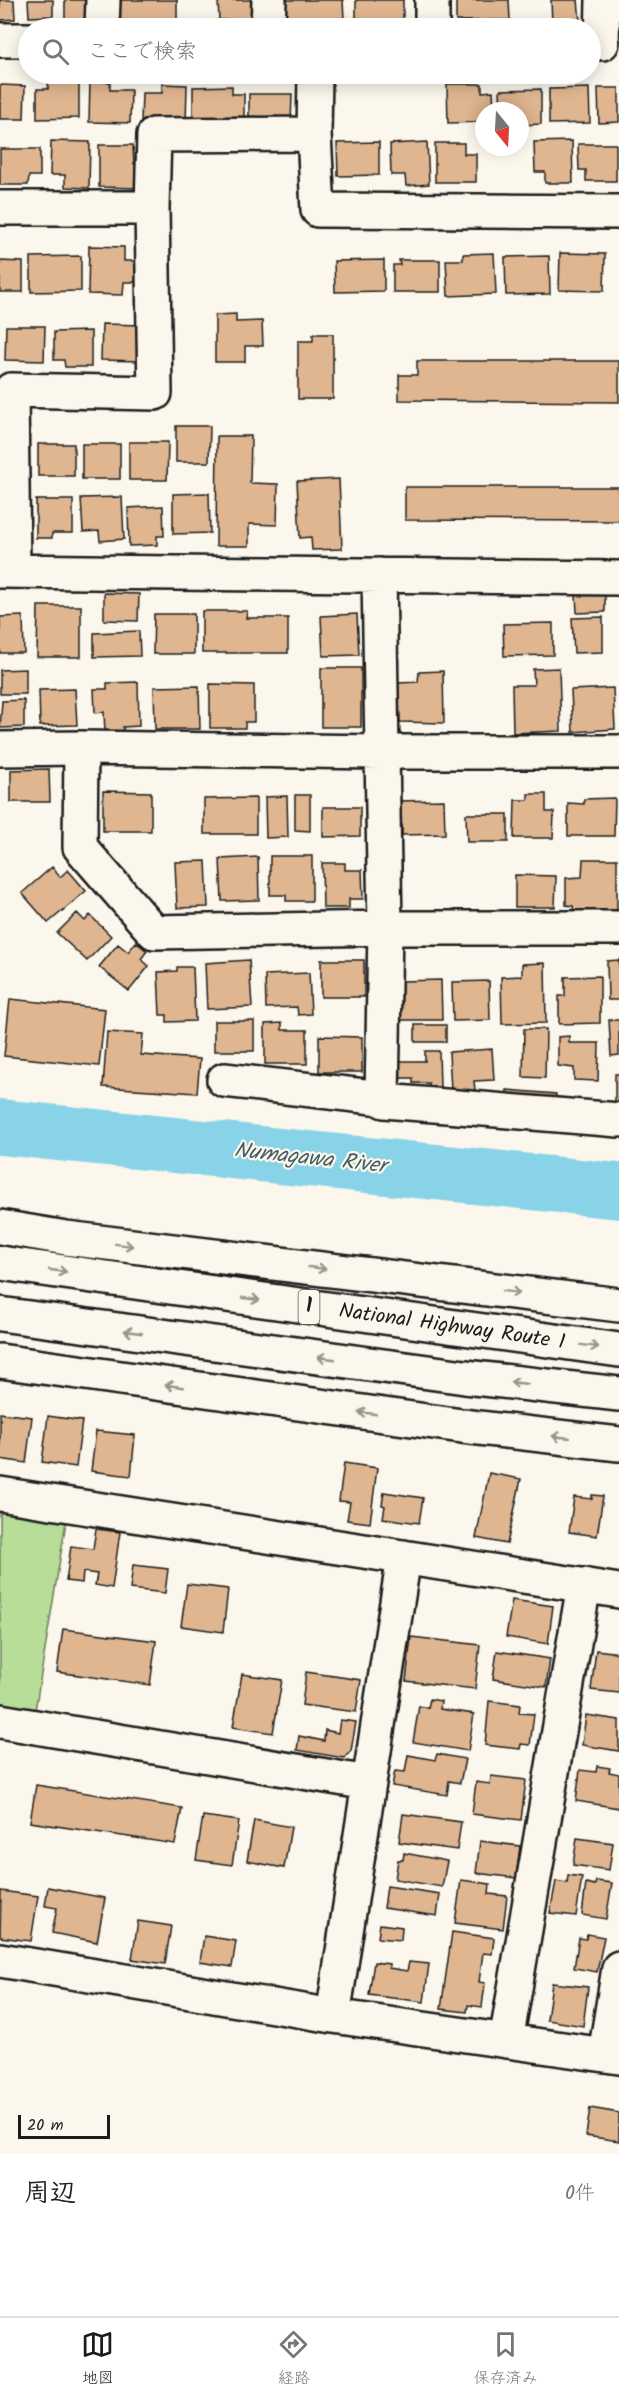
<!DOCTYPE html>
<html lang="ja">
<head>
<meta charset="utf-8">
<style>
  body { margin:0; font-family:Kalam,"Klee One",sans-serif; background:#f6f6f6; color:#222 }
  .compass { position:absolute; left:475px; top:102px; width:54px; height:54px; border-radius:50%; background:#fff; box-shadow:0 3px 15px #0003; rotate:162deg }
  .scale { position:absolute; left:18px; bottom:15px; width:92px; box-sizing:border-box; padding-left:6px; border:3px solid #1c1c1c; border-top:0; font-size:16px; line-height:21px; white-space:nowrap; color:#1c1c1c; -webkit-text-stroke:4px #fbf7ec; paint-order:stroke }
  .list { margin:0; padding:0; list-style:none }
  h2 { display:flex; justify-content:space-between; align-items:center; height:78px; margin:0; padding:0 24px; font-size:26px }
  h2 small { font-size:20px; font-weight:400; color:#767676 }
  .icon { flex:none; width:33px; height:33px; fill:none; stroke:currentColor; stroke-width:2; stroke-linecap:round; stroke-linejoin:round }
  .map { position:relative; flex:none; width:619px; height:2154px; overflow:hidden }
  .search { position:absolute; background:#fff; box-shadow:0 3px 15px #0003; left:18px; right:18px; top:18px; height:66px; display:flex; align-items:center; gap:15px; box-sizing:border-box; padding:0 21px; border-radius:33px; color:#767676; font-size:22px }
  .sheet { height:162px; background:#fff }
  nav { display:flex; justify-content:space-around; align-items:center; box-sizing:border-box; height:84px; border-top:2px solid #e0e0e0; background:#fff; font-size:16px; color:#767676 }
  nav a { display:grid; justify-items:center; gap:3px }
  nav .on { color:#1c1c1c }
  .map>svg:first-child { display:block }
</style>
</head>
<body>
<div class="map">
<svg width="619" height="2154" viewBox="0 0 619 2154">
  <rect width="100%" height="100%" fill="#fbf7ec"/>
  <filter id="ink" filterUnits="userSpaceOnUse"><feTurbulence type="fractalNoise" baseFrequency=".0167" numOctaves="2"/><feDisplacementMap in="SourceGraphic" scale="12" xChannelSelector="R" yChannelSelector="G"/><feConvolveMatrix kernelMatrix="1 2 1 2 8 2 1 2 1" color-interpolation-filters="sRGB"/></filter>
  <g filter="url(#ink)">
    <path fill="#b7dd98" stroke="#6a7c5a" stroke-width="1.5" d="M0,1506l67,10 -33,201 -34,-5z"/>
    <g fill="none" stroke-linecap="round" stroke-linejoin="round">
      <path stroke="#88d3e8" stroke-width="56" d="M0,1127l619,64"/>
    </g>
    <path fill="#e0b690" stroke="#1c1c1c" stroke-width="1.5" d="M0,0h14l1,19 -15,1z
      M28,0h25v16l-24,1z
      M65,0h23v20h-23z
      M118,0h59v20l-58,2z
      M218,0h33l1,19 -33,1z
      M284,0h59l1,20h-60z
      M356,0h47v24h-47z
      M456,0h53l1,20 -54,1z
      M551,0h27l2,21 -28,2z
      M79,81v37l-42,1v-30h11v-7z
      M90,81l20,1v8h21l-1,33 -41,-1z
      M162,84l25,1 -1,39 -45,-1 1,-30h20z
      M447,84h35v8l11,-1 1,20h-10v11l-36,1z
      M0,85l25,1 -1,33h-24z
      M232,86v8h12v31l-51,1v-39z
      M589,88l1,35 -41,1v-35z
      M598,88h21v34l-20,1z
      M541,89v35l-21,1v-14h-19l-1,-21z
      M249,94h43l-1,29h-42z
      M51,141l39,1 -1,46 -24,-1v-12h-15z
      M572,141l1,42h-28v-11h-10l-1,-30z
      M379,142v33l-41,1 -1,-33z
      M427,142l2,42 -23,2 -1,-11h-14l-1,-31z
      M435,143h29v11h12v28h-41z
      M578,144h38v37h-30v-11h-7z
      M99,145h34l1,19 6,2v22l-41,-1z
      M0,149h40v27h-11l-1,9h-28z
      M89,246l35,1v14h17v21h-17l-1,13 -35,-1z
      M494,253l2,41 -48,2 -2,-36h17v-6z
      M560,253l45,1 -1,37 -45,-1z
      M81,256v35l-50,1v-35z
      M549,256l1,38 -44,1 -1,-38z
      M384,260v31l-49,1 -1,-31z
      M399,260h41v32h-47v-27h7z
      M0,261l23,1v30h-23z
      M236,314v8l26,-1 1,25h-18v16h-30v-47z
      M102,324l39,1 -1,36 -39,-1z
      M6,326h39l-1,35 -39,-1z
      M91,331v36h-26l-1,-7h-10v-28z
      M313,334h20v65h-35v-58h15z
      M417,361h202v41l-220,-2v-25h18z
      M176,426h34l-1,36h-33z
      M217,436h34l-1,47 28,1 -1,41 -28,-1v22h-33z
      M129,442h39l-1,38h-38z
      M38,444h36v32h-36z
      M82,444h38v35h-38z
      M339,479l3,70 -30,1 -1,-13 -11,1 -3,-57z
      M405,487h214v34l-214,-1z
      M209,493l1,40 -37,1v-40z
      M122,497l2,42 -24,2 -1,-10 -16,1 -2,-34z
      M36,500h37v33h-21v5h-16z
      M163,506l1,30h-7v9l-28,1 -1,-38z
      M104,593l35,1 -1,27 -34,-1z
      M605,593v19l-28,1 -1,-19z
      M38,606h43v51h-44z
      M202,611h45l-1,7h42v35h-86z
      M154,614h40v40h-41z
      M357,614l2,41 -36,1 -2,-40z
      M23,616l1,37h-24v-36z
      M603,617v35l-29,1 -2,-35z
      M553,623v32l-49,1 -1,-32z
      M139,631l1,25 -46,1v-24z
      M321,668h40v59h-40z
      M559,668l2,63 -48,2 -1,-48h22l-1,-16z
      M26,669v25h-26v-24z
      M443,671l1,52 -44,-1 -2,-39 20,-1 1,-10z
      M138,682l1,44 -16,1 1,5 -19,1 -1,-21 -9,1 -1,-24h13v-6z
      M210,684l44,1v37h-9v6h-35z
      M199,686l1,43h-45l-1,-42z
      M613,688l2,41 -42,3 -2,-42z
      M75,689l2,36 -37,1 -1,-36z
      M24,700v27l-24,1 2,-27z
      M49,769l1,33h-39v-32z
      M103,791l48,1v39h-48z
      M528,794h18v18h8l-1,26h-39l1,-38h13z
      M295,795h15v36l-15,-1z
      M287,796l1,41 -22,1 -1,-41z
      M256,798v36h-52v-35z
      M615,798l-1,38h-46v-33l16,1v-5z
      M444,800l1,34 -43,1v-10h-4l-1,-24z
      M323,807h37v29l-37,1z
      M466,814h42v28h-41z
      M270,856h42v45h-26v-6h-16z
      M258,857l1,43 -37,1 -2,-42z
      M583,859h34v51l-43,2 -1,-6 -7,-1v-27l16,-1z
      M206,861l2,46 -31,1 -2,-46z
      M322,863h23v7h17l1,29h-14v9h-26z
      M52,867l8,10 8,-7 18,21 -38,32 -26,-30z
      M515,875l41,1 -1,31h-40z
      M77,913l8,8 5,-6 21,21 -24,25 -30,-28z
      M136,942l11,9 -6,8 8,7 -20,25 -30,-24 19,-23 10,8z
      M249,960l3,47 -45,2 -2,-46z
      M321,960h43v37h-43z
      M619,960v40h-11l-1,-39z
      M545,963l1,60 -44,1 -1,-47 21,-1v-12z
      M177,967h16l2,54 -28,1v-7h-7l-2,-43 19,-1z
      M309,973l2,41 -13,1 -1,-8 -31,1 -1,-33z
      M600,976v47l-41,1v-28h6v-19z
      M441,980l1,40h-41v-39z
      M489,981l1,39 -37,1 -1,-39z
      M10,999l95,10 -6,57 -95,-10z
      M609,1020h10v35l-8,1z
      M214,1021h40v30h-40z
      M282,1023v7h25v34h-42v-40z
      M415,1025h31v17h-31z
      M524,1029h22l-1,49 -22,-1z
      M107,1032l36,2 -2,21 59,4 -3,34 -94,-6z
      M319,1036l43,1v35h-43z
      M569,1036v7h30l-1,38 -24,-1v-12l-16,-2v-29z
      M492,1049l2,31 -20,1 1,9 -24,1 -2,-39z
      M425,1051h14l1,36h-11v-4h-16v-5h-13v-17h25z
      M615,1074h4v38h-4z
      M507,1090l49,4 -1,14 -49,-4z
      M0,1413l32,4 -6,46 -26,-4z
      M48,1416l34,5 -6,46 -34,-5z
      M96,1431l39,4 -4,41 -40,-5z
      M344,1463l33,5 -7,55 -23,-3 3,-18 -11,-1z
      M489,1473l32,6 -14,65 -31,-6z
      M384,1492l39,6 -4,25 -36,-5 2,-12 -3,-1z
      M592,1495l11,1 -6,40 -28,-4 5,-35 18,2z
      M96,1529l24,3 -8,56 -17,-3 2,-11 -14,-2 -1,11 -16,-2 5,-35 22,3z
      M133,1565l35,4 -3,24 -35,-4z
      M187,1584l41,5 -5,43 -42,-6z
      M512,1600l41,6 -5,38 -42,-7z
      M63,1629l93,12 -6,44 -93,-13z
      M411,1637l69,8 -5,44 -69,-8z
      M596,1650l23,3v40l-28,-3z
      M497,1651l53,8 -4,28 -53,-8z
      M306,1672l55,8 -5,32 -54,-7z
      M242,1674l40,6 -9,53 -40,-6z
      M430,1699l11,2 -1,8 34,5 -6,37 -55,-9 6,-36 9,2z
      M489,1701l31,4 -1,8 15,1 -4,31 -9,-1 -1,5 -35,-4z
      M586,1715l33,5v31l-37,-6z
      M340,1720l16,2 -5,29 -7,7 -47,-8 2,-14 25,5 1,-11 13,3z
      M437,1754l28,5 -5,24 -11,-2 -2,14 -55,-9 3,-15 10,1 3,-17 27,5z
      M597,1766l13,2 -1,4 10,2v34l-43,-7 4,-31 16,2z
      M491,1776l35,4 -5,40 -49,-6 4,-32 14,2z
      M36,1785l146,23 -7,36 -145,-22z
      M403,1814l58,8 -4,28 -58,-8z
      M203,1816l36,5 -7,44 -36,-5z
      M254,1820l37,7 -7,41 -37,-7z
      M577,1838l36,5 -4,27 -36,-5z
      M480,1841l40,5 -4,32 -40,-5z
      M404,1853l43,8 -5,26 -47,-8 3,-19h5z
      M568,1875l14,2 -6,39 -26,-3 6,-32 11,2z
      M461,1880l29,4 -1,10 18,2 -4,33 -48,-6z
      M596,1881l16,2 -6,36 -24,-4 4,-32 9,2z
      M387,1886l53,8 -3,22 -53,-8z
      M48,1887l57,11 -8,44 -45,-9 5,-25 -12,-2z
      M1,1891l37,5 -7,45 -31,-4z
      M138,1921l33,5 -6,38 -33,-5z
      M380,1924l22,3 -1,13 -23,-2z
      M452,1932l42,6 -2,16 -9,-1 -4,29 6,1 -3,24 -14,-2 -1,7 -26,-3z
      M587,1934l17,3 -7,35 -23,-4 5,-30 7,1z
      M204,1936l32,5 -4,26 -32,-5z
      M374,1962l15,2v4l18,3 2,-9 20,2 -5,38 -55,-7z
      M552,1983l36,4 -5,39 -36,-6z
      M590,2108l29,5v28l-33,-5z"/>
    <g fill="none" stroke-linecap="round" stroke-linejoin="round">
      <g stroke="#1c1c1c" stroke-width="38">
        <path id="minor" d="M102,28l1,-28
          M268,28l1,-28
          M432,28v-28
          M0,40h28
          M602,43l1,-43
          M315,74l-1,60 4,76 301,2
          M0,208h152
          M0,571l619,7
          M13,571l-2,-181 144,3 -3,-185 2,-73 160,-1
          M379,575l6,353 -3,170 2,3 235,19
          M81,748l-1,99 74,85 231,-4h234
          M0,749l81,-1 300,4h238
          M224,1080l158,18
          M0,1227l66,11 553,67
          M0,1361l462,65 157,18
          M0,1494l619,97
          M0,1721l368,62
          M0,1960l333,56 286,41
          M333,2016l71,-459
          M506,2041l78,-456
          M605,2055l14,-87"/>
      </g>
      <g stroke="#1c1c1c" stroke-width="38">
        <path id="highway" d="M0,1263l619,87
          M0,1314l465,63 154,17"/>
      </g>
      <use href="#minor" stroke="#fbf7ec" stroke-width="33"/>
      <use href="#highway" stroke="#fbf7ec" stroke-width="33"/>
    </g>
    <defs><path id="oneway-shaft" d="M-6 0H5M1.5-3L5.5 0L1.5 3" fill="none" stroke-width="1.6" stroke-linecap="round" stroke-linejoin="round" transform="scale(1.5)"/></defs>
    <g stroke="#97948e">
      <use href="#oneway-shaft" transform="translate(124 1245) rotate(7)"/>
      <use href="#oneway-shaft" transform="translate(317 1268) rotate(7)"/>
      <use href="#oneway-shaft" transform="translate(58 1271) rotate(8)"/>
      <use href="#oneway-shaft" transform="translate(511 1292) rotate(7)"/>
      <use href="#oneway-shaft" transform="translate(251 1299) rotate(8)"/>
      <use href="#oneway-shaft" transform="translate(133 1332) rotate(-172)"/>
      <use href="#oneway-shaft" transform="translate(590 1346) rotate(7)"/>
      <use href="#oneway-shaft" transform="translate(326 1358) rotate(-172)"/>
      <use href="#oneway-shaft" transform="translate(519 1383) rotate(-174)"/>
      <use href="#oneway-shaft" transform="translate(174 1386) rotate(-172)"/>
      <use href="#oneway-shaft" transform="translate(367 1413) rotate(-172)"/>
      <use href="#oneway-shaft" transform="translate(561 1437) rotate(-174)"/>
    </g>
  </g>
  <g text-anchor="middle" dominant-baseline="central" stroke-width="4.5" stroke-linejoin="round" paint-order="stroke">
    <rect fill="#fbf7ec" stroke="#5f5e5a" stroke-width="1.5" x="298.5" y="1290" width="21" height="34" rx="4.5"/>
    <g font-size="20" font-weight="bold" fill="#1c1c1c">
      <text x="309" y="1307">1</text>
    </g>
    <g font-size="21" fill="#1c1c1c" stroke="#fbf7ec">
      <text transform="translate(452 1327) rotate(8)">National Highway Route 1</text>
    </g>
    <g font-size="22" font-style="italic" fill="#425c63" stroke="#fbf7ec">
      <text transform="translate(310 1159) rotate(6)">Numagawa River</text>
    </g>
  </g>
</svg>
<svg class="compass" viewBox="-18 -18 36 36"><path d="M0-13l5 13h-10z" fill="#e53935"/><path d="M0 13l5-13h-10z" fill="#767676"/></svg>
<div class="scale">20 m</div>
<div class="search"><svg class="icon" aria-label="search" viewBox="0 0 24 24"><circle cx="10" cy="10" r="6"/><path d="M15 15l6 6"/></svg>ここで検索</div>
</div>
<section class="sheet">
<h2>周辺<small>0件</small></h2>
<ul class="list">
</ul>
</section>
<nav>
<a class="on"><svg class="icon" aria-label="map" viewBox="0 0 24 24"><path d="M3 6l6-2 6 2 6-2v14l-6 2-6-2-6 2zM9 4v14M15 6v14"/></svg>地図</a>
<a><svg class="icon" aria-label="directions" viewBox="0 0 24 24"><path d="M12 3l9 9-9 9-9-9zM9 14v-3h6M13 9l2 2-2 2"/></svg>経路</a>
<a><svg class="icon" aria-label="saved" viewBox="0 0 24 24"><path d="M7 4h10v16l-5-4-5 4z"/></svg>保存済み</a>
</nav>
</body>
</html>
